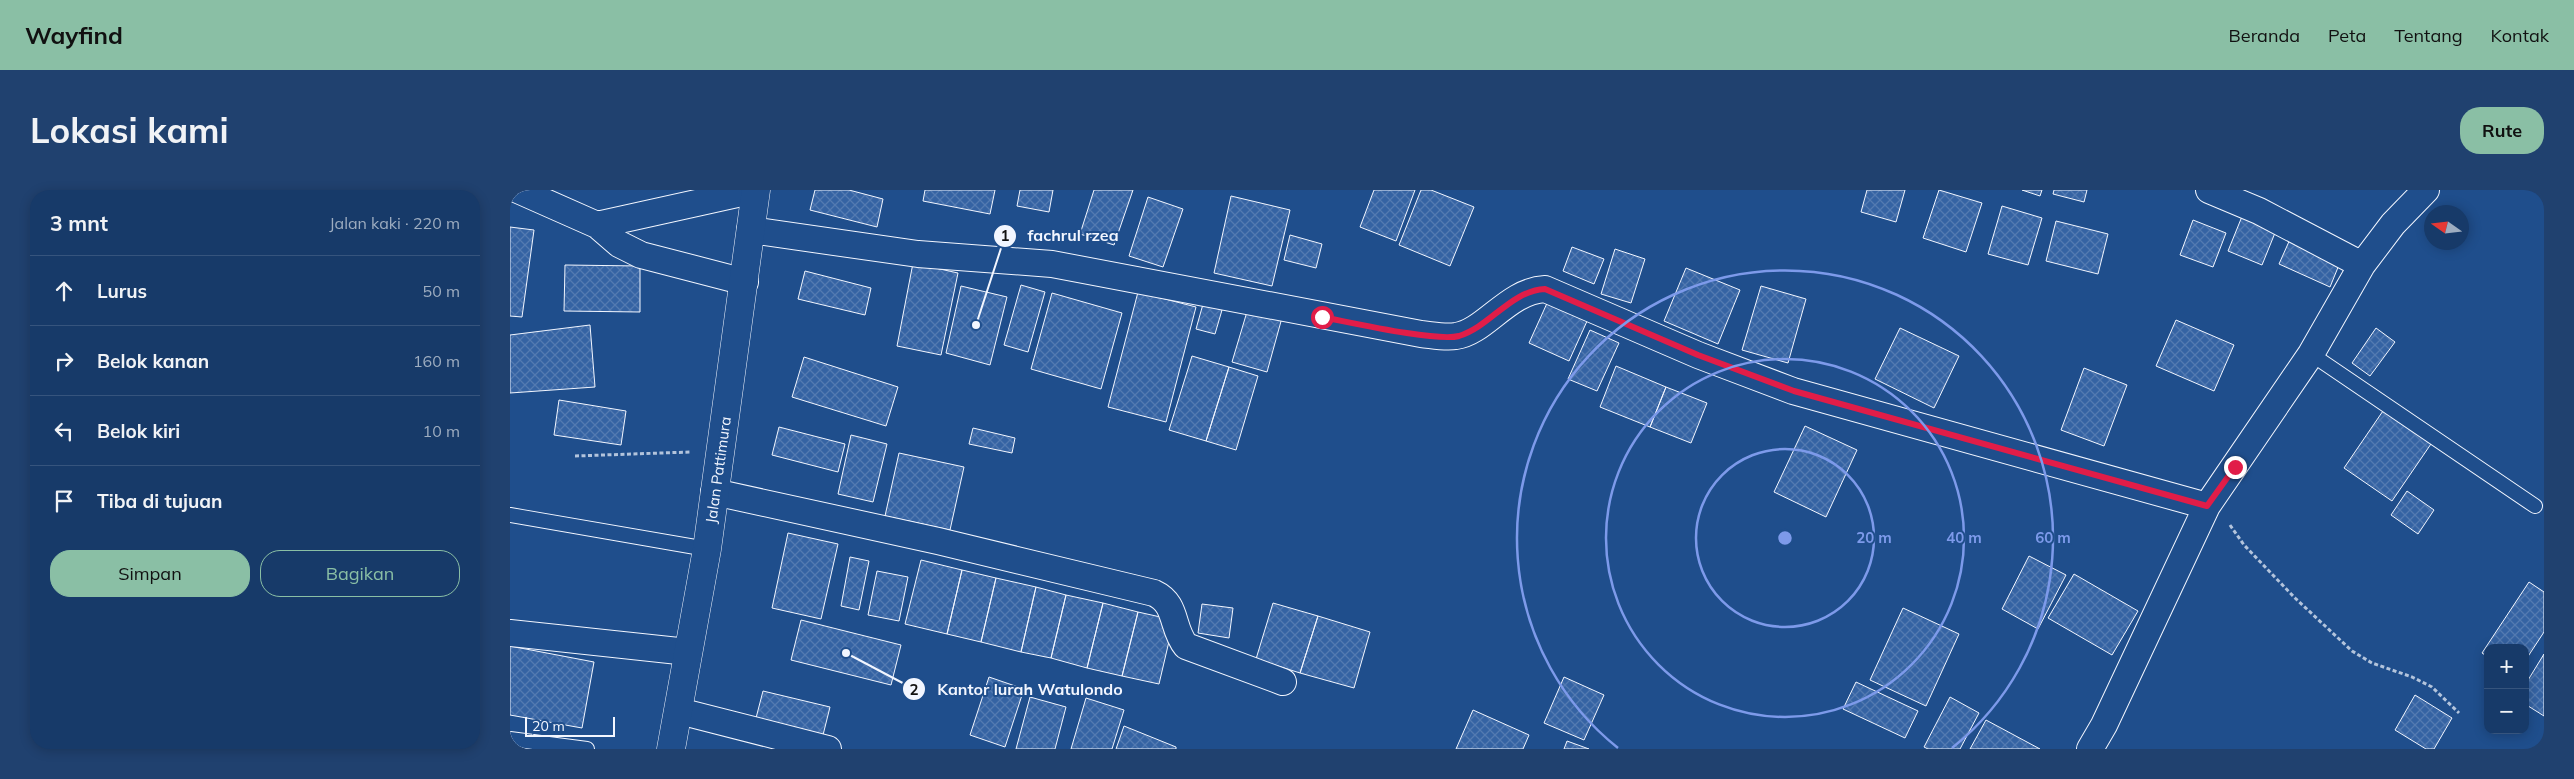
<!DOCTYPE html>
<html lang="id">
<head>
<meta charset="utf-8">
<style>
  body { margin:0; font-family:Mulish,sans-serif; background:#20416f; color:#f1f3f6 }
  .controls { position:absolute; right:15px; bottom:15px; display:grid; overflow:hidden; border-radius:10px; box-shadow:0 2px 12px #0003 }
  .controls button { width:45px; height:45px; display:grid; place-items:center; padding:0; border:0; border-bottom:1px solid #36547d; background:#173a69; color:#f1f3f6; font:25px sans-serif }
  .compass { position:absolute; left:1914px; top:15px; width:45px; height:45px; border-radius:50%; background:#173a69; box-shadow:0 2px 12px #0003; rotate:284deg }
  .scale { position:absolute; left:15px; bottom:12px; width:90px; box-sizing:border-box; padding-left:5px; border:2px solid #f2f6ff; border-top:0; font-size:14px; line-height:18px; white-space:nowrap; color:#f2f6ff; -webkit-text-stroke:4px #1f4e8c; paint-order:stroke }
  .stop { position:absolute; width:15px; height:15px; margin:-11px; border:4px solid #e11d48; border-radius:50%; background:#fff }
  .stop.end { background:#e11d48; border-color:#fff; box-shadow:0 1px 5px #0008 }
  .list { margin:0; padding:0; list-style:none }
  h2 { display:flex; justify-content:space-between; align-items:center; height:65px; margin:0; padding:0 20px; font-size:21px }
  h2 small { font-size:16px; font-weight:400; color:#9eadc0 }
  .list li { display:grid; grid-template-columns:32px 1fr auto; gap:15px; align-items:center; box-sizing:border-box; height:70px; padding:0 20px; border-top:1px solid #36547d }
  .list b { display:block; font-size:19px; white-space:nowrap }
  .list em { font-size:16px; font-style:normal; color:#9eadc0 }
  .actions { display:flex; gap:10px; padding:15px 20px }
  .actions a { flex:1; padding:11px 0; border:1px solid #8abfa5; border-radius:20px; text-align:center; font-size:18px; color:#8abfa5 }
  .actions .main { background:#8abfa5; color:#111 }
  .icon { flex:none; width:28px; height:28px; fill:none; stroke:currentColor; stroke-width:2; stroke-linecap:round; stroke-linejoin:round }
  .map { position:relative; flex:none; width:2034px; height:559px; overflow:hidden; border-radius:20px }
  header { display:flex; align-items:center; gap:30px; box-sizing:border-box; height:70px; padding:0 25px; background:#8abfa5; color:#111 }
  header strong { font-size:24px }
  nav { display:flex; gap:28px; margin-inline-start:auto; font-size:18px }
  .intro { display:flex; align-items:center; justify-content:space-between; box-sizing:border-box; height:120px; padding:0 30px }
  h1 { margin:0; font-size:35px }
  .button { padding:12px 22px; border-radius:20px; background:#8abfa5; color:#111; font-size:18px; font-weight:700 }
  main { display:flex; gap:30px; padding:0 30px }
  aside { flex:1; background:#173a69; border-radius:20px; box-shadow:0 2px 12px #0003 }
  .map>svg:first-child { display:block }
</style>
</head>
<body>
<header>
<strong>Wayfind</strong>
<nav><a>Beranda</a><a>Peta</a><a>Tentang</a><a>Kontak</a></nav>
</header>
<div class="intro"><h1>Lokasi kami</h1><a class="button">Rute</a></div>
<main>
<aside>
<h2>3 mnt<small>Jalan kaki · 220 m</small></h2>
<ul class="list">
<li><svg class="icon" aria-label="ahead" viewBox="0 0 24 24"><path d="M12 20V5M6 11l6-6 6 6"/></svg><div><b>Lurus</b></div><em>50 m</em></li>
<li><svg class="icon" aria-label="right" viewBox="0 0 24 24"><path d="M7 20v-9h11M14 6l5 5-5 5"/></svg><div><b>Belok kanan</b></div><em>160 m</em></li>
<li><svg class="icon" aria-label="left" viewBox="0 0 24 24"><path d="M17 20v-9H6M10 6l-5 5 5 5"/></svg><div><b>Belok kiri</b></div><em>10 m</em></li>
<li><svg class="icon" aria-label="arrive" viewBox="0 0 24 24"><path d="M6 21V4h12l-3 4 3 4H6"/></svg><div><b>Tiba di tujuan</b></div></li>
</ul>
<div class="actions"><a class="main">Simpan</a><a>Bagikan</a></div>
</aside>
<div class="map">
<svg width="2034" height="559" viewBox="0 0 2034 559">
  <defs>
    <pattern id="building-cross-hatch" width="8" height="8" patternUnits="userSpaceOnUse" patternTransform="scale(1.25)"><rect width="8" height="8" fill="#3563a3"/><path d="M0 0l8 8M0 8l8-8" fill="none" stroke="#537ab1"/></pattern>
  </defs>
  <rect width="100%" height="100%" fill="#1f4e8c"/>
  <path fill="url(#building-cross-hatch)" stroke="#f2f6ff" d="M305,0h34l34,9 -6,28 -67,-17z
    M415,0h70l-5,24 -67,-13z
    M510,0h33l-4,22 -32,-6z
    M584,0h39l-19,55 -34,-11z
    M864,0h41l-19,51 -36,-14z
    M911,0h10l43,17 -24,59 -51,-21z
    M1357,0h38l-9,32 -35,-10z
    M1429,0l43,13 -16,49 -43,-14z
    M1512,0h20l-2,6z
    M1544,0h33l-3,12 -31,-8z
    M721,6l59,14 -18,76 -58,-13z
    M638,7l35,12 -20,58 -34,-11z
    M1492,16l40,12 -14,47 -40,-11z
    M1733,24l34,14 -15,37 -34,-14z
    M1683,30l33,13 -13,34 -33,-12z
    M1546,31l52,13 -10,40 -52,-13z
    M0,37l24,3 -12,87 -12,-1z
    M780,45l32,9 -6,24 -32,-8z
    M1781,47l50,23 -11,27 -51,-23z
    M1062,57l32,12 -10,25 -31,-13z
    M1105,59l30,10 -14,44 -30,-9z
    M403,73l45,10 -17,82 -44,-9z
    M55,75l75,1v46l-76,-1z
    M1176,78l54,22 -22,54 -54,-23z
    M295,81l66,17 -6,27 -67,-16z
    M511,95l24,7 -17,60 -24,-7z
    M451,96l46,11 -17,68 -44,-12z
    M1251,96l45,13 -18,64 -46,-13z
    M628,102l58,15 -30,115 -58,-15z
    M542,103l70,20 -21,76 -70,-20z
    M1038,111l40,18 -19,42 -40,-18z
    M693,114l19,6 -7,24 -19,-5z
    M739,115l34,9 -16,58 -35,-10z
    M1666,130l58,25 -20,46 -58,-25z
    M80,135l5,62 -85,6v-58z
    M1390,138l59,28 -25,52 -59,-29z
    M1866,138l19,14 -25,34 -18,-13z
    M1080,140l29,13 -22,48 -29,-12z
    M682,166l37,11 -23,74 -37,-11z
    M294,167l94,30 -12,39 -94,-29z
    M1106,176l50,21 -16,40 -50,-20z
    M719,177l29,9 -22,74 -30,-9z
    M1574,178l43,17 -23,61 -43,-16z
    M1156,197l41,16 -16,40 -41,-16z
    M49,210l67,11 -5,34 -67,-10z
    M1875,218l48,33 -41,60 -48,-33z
    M1295,236l52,24 -31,67 -52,-25z
    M269,237l66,17 -7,28 -66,-17z
    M463,238l42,10 -3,15 -43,-9z
    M341,245l36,9 -14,58 -35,-8z
    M389,263l65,14 -14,63 -65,-14z
    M1897,301l27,19 -16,24 -27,-19z
    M278,343l50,11 -17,75 -49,-11z
    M1519,366l37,19 -28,54 -36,-20z
    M340,367l19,4 -10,49 -18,-4z
    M411,370l41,10 -15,64 -42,-10z
    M452,380l34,8 -15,64 -34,-8z
    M367,381l31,6 -9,44 -31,-6z
    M1564,384l64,37 -26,44 -64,-37z
    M486,388l40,9 -15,65 -40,-10z
    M2019,392l15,10v40l-19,29v-13h-37v9l-6,-4z
    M526,397l30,8 -15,63 -30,-6z
    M556,405l37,8 -16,65 -36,-10z
    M593,413l35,9 -16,64 -35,-8z
    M763,413l45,13 -18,57 -44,-14z
    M692,414l31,4 -4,30 -31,-5z
    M1393,418l56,26 -33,72 -56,-26z
    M628,422l36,8 -15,64 -37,-8z
    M808,426l52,16 -16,56 -54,-15z
    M291,430l100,25 -10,40 -100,-25z
    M0,456l84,16 -12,66 -72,-13z
    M2034,464v62l-19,-12v-19z
    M479,487l35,12 -19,58 -35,-12z
    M1054,487l40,18 -20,45 -40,-17z
    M1346,492l62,29 -13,27 -62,-29z
    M253,501l67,16 -7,28 -67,-17z
    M1905,505l37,23 -18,31h-8l-31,-19z
    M520,507l36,10 -11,42h-39z
    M1440,507l29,16 -19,36h-32l-4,-2z
    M576,508l38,12 -12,39h-41z
    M963,520l56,25 -6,14h-67z
    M1476,530l54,29h-70z
    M614,536l52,21v2h-60z
    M1057,551l22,8h-25z"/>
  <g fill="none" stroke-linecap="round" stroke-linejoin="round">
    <g stroke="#f2f6ff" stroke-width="16">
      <path id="service" d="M1801,164l224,152
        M0,325l197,34
        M0,549l77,10"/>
    </g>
    <g stroke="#f2f6ff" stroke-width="28">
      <path id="minor" d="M8,0l79,35 158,-35
        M1699,0l50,21 103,54
        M87,35l22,19 22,11 104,27
        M240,40l168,24 134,10 369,70c11,1 24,4 35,2 29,-4 52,-45 89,-47l153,66 95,36 414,115
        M204,302l224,49 216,52c24,11 17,35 32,53l97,36
        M0,443l178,19
        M169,521l149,38
        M1580,559l14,-24 103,-219 104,-152 51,-89 31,-41 33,-34"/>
    </g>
    <g stroke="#f2f6ff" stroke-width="29">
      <path id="trunk" d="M161,559l36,-200 49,-359"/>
    </g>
    <path stroke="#b3c4dc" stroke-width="3" stroke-dasharray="4 2.5" stroke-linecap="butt" d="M65,266l115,-4
      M1720,335l14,20 51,53 57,53 20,12 40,14 20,10 27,26"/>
    <use href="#service" stroke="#1f4e8c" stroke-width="14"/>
    <use href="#minor" stroke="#1f4e8c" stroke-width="26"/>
    <use href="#trunk" stroke="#1f4e8c" stroke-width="28"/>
  </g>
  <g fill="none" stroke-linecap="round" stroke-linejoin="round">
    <path stroke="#e11d48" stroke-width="6" d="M812,127c27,5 114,25 137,19 32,-10 51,-45 86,-47l153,66 96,36 413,115 28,-39"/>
  </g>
  <g fill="none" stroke="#7d9aea" stroke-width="2.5">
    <circle cx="1275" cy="348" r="89"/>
    <circle cx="1275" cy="348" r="179"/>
    <path d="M1108 558A268 268 0 1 1 1442 558"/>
  </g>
  <g text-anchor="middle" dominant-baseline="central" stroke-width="4" stroke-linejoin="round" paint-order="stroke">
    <g font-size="15" fill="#f2f6ff" stroke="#1f4e8c">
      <text transform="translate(208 280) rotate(-82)">Jalan Pattimura</text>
    </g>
  </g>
  <circle cx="1275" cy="348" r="8" fill="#7d9aea" stroke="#1f4e8c" stroke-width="2.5"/>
  <g font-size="15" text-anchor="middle" font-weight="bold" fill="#7d9aea" stroke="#1f4e8c" stroke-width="4" stroke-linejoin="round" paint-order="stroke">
    <text x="1364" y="353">20 m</text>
    <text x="1454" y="353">40 m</text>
    <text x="1543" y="353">60 m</text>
  </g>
  <path fill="none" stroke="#f2f6ff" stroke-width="2" d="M466 135L495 46M336 463L404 499"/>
  <g fill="#f2f6ff" stroke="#1f4e8c" stroke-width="2">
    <circle cx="466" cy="135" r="5"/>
    <circle cx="336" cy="463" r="5"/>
    <circle cx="495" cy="46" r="12"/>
    <circle cx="404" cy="499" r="12"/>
  </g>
  <g font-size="15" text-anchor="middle" font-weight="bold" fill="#111">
    <text x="495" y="51">1</text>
    <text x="404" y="505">2</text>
  </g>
  <g font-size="16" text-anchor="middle" font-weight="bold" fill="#f2f6ff" stroke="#1f4e8c" stroke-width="4" stroke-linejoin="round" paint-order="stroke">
    <text x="563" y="51">fachrul rzea</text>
    <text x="520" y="505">Kantor lurah Watulondo</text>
  </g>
</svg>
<div class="controls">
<button>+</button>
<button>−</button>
</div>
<svg class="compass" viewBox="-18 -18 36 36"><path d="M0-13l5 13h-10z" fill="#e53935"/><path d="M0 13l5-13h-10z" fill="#9eadc0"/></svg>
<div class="scale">20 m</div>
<div class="stop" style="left:812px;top:127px"></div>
<div class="stop end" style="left:1725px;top:277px"></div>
</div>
</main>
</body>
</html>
